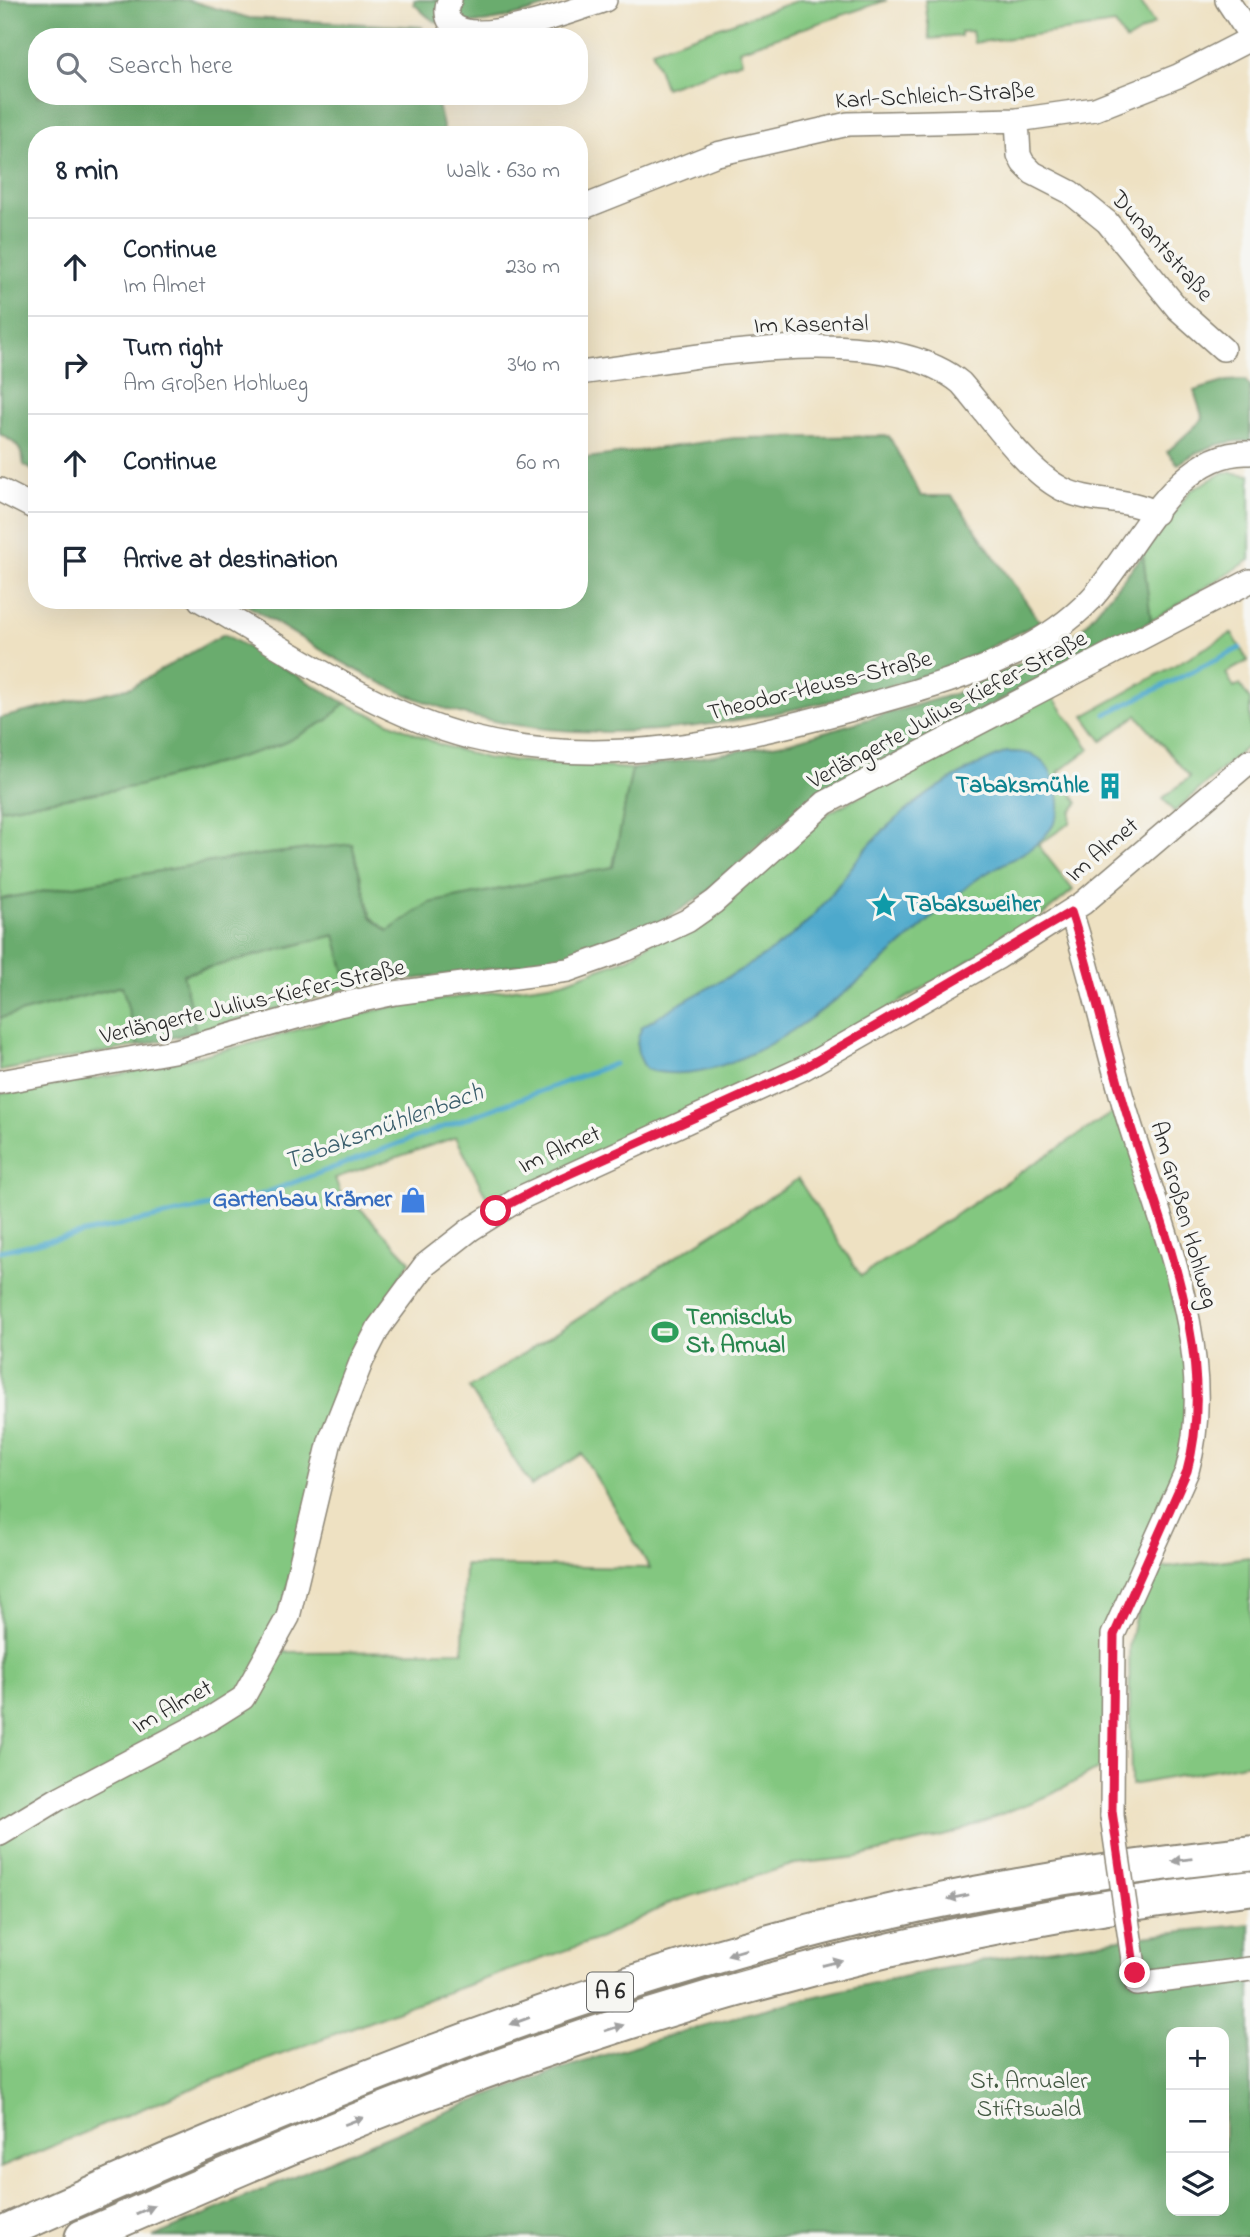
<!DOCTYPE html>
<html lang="en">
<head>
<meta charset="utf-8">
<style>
  body { margin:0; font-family:"Indie Flower",sans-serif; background:#f2f2f3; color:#1f2937 }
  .controls { position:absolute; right:21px; bottom:21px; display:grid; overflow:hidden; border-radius:14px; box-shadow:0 7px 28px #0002 }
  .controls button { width:63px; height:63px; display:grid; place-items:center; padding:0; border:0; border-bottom:2px solid #e0e1e3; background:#fff; color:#1f2937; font:35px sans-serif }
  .stop { position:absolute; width:21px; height:21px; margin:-16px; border:5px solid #e11d48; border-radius:50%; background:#fff }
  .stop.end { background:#e11d48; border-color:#fff; box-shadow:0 2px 7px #0008 }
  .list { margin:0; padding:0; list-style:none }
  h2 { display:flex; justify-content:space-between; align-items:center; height:91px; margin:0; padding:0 28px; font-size:30px }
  h2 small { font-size:23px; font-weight:400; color:#747a83 }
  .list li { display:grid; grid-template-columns:46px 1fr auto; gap:21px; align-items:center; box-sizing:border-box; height:98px; padding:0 28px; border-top:2px solid #e0e1e3 }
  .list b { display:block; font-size:26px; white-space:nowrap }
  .list p { margin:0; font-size:23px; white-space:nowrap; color:#747a83 }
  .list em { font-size:23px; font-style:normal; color:#747a83 }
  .icon { flex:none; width:38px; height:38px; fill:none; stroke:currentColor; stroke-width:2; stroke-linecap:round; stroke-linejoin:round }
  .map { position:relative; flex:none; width:1250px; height:2237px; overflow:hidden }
  .search { position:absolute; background:#fff; box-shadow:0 7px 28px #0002; left:28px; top:28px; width:560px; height:77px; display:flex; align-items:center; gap:18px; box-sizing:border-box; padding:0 24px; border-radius:28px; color:#747a83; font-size:26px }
  .panel { position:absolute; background:#fff; box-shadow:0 7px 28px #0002; left:28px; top:126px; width:560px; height:483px; border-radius:28px }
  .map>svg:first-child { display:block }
</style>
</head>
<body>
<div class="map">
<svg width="1250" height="2237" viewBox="0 0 1250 2237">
  <rect width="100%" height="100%" fill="#f6f6f2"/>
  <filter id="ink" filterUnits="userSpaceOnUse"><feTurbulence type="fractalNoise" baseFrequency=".0143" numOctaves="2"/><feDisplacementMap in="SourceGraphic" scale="14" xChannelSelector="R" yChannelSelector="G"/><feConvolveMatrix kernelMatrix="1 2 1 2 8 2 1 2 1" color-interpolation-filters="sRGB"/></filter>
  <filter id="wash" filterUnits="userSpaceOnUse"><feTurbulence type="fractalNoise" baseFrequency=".00686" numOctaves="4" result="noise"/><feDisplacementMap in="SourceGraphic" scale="28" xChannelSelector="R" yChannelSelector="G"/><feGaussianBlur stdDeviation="1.57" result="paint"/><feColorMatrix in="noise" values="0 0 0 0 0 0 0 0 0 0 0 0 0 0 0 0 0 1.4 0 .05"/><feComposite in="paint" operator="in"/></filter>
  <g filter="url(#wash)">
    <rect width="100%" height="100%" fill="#eee1c2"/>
    <path fill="#83c780" stroke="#577956" stroke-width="2" d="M799,0h88l-148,50 3,11 -77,27 -13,-38z
      M925,0h214l15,24 -28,17 -11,-17 -141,19 -2,-12 -11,1v4l-31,3z
      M1224,472l26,3v85l-99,61 -8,-66 47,-64z
      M1232,633l16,28 -22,12 8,15 6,-3 10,15v44l-76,68 -11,-14 27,-21 -53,-62 -35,26 -18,-25z
      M1051,694l39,55 -32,23 20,31 -7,9 -1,11 -32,22 35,45 -40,33 -228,135 -315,146 -34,-67 -121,41 5,14 24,20 46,49 -50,82 -80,271 -18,35 21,3 180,-1 2,-86 185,3 -68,-114 -51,32 -62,-98 329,-209 63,97 263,-171 33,105 40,208 -79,204 -7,140 -59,32 -101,40 -93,23 -63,7 -123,38 -71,36 -190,67 -231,88 -180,75v-1074l127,-21 130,-31 65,-20 74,-16 167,-24 66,-24 201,-146z
      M345,703l96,42 48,14 143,10 -19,98 -183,36 -42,28 -17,-14 -19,-73 -118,14 -234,41v-90c96,-16 190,-31 280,-69 25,-10 46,-18 65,-37z
      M335,935l14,53 -153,44 -14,-57z
      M122,986l16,60 -138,25v-53z
      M1250,1557v206l-119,22 -2,-139 5,-25 22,-52z"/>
    <path fill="#6aac6e" stroke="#4a6c4c" stroke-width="2" fill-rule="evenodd" d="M0,0h188l61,18 173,9 2,10h-387v59h399l9,39h-408v338l-13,-8c-2,-18 -9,-23 -24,-31z
      M414,0h152c-36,12 -93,31 -131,21 -7,-2 -15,-12 -21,-17z
      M1245,380l5,7v54c-29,0 -48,7 -72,23l-11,-12 36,-33 -9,-28 33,-10z
      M889,436l32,60h31l88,126c-30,15 -60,31 -91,44 -39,16 -82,26 -123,36 -115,27 -229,43 -347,16 -86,-19 -163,-71 -237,-116l337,-2v-141l156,-21z
      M1143,555l8,66 -270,142 -65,30 -110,100 -52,34 -92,32 -213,29 -14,-53 -152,39 13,58 -58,14 -16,-60 -122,32v-119l234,-41 118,-14 19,73 17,14 41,-28 184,-36 19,-98 158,-27 164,-48 100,-46 27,-18z
      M224,634l121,69 -17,17 -46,24 -42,13 -102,29 -138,23v-91l131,-31z
      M1250,1924v313h-1097c155,-66 310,-139 471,-188 203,-63 414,-105 626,-125zM1171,2032h53v179h-53z"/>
    <path fill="#4ea9cc" stroke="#3c6a7c" stroke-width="2" d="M1007,752c12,0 26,0 35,9 13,12 22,43 14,59 -19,37 -59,41 -88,66 -73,61 -217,215 -322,183 -10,-16 -12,-24 -4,-42 52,-36 114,-58 162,-102 27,-25 45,-59 71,-86 36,-38 84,-68 132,-87z"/>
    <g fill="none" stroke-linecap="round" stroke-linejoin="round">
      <path stroke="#4ea9cc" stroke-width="5" d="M1106,714l134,-66
        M0,1251l257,-55 357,-132"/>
    </g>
  </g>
  <g filter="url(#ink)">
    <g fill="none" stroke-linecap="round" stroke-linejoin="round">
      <g stroke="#8c8676" stroke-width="26">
        <path id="minor" d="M450,0c-4,6 -4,14 -1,20 20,32 127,-11 156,-20
          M1227,0l23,35
          M1017,120l2,35 4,8 10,10 37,19 37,30 71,87 45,40
          M579,209l138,-55 131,-30 169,-4 78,-11 83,-33 72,-37
          M579,373c100,-12 300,-57 382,10 28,32 64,87 101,106 30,15 65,8 94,24
          M0,490l37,19
          M200,600c82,47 178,114 269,137 134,35 275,3 405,-34 75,-21 161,-45 217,-104 45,-48 84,-150 159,-146
          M1071,912c21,64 35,131 54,196 33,111 95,246 62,363l-74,164 -1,181
          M0,1082l179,-32 160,-45 56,-12 173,-23 59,-21 60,-28 27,-19 111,-99 425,-222
          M0,1834l58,-35 150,-79 35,-22 45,-81 42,-176 32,-81 17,-33 46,-62 46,-36 51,-32 282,-129 193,-110 86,-55 167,-142
          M1135,1973l2,11 113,-15"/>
      </g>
      <g stroke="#8c8676" stroke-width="37">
        <path id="highway" d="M0,2234c265,-120 539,-234 821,-306 141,-36 285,-60 429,-75
          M82,2237c122,-53 244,-107 369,-153 258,-97 525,-166 799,-196"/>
      </g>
      <use href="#minor" stroke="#fff" stroke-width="23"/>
      <use href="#highway" stroke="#fff" stroke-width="33"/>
      <g stroke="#8c8676" stroke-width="26" stroke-linecap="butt">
        <path id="minor-bridge" d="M1112,1816l23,157"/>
      </g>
      <use href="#minor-bridge" stroke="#fff" stroke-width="23"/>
    </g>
    <defs><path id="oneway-solid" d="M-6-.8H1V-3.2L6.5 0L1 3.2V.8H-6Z" transform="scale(1.75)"/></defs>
    <g fill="#a0a0a0">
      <use href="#oneway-solid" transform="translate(1182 1860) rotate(173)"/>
      <use href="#oneway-solid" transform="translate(958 1897) rotate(168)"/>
      <use href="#oneway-solid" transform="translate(737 1952) rotate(164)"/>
      <use href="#oneway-solid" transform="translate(832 1963) rotate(-14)"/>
      <use href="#oneway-solid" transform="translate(520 2021) rotate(160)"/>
      <use href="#oneway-solid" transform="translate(614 2028) rotate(-18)"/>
      <use href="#oneway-solid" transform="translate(354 2121) rotate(-21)"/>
      <use href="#oneway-solid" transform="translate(145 2210) rotate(-23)"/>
    </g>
  </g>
  <g fill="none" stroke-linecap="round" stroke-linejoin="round" filter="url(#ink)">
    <path stroke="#e11d48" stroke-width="9" d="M496,1211l49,-26 259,-117 267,-156c21,64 35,131 54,196 33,111 95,246 62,363l-73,164 -2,176 23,162"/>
  </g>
  <defs>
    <g id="building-bare" transform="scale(2.1)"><path d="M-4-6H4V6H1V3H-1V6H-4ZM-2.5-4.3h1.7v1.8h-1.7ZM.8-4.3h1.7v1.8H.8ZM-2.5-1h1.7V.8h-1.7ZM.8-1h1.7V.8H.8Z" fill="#0f9aa8" stroke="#f6f6f2" stroke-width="2.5" paint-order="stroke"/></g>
    <g id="sight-bare" transform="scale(2.1)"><path d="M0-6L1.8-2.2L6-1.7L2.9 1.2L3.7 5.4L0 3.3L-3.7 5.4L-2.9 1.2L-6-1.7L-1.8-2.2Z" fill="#0f9aa8" stroke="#f6f6f2" stroke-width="2.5" paint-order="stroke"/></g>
    <g id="shop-bare" transform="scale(2.1)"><path d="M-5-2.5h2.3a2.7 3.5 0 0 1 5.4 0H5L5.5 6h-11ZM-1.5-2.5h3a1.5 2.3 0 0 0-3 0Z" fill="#3f7fe0" stroke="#f6f6f2" stroke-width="2.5" paint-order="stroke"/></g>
    <g id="stadium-bare" transform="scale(2.1)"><path d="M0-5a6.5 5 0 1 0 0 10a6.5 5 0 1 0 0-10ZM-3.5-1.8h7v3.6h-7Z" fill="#2e9e5b" stroke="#f6f6f2" stroke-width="2.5" paint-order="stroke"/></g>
  </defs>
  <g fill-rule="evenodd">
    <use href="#building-bare" x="1110" y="786"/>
    <use href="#sight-bare" x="884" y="905"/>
    <use href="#shop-bare" x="413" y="1200"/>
    <use href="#stadium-bare" x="665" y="1332"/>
  </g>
  <g text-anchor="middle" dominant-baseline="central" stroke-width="7" stroke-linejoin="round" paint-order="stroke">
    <rect fill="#f6f6f2" stroke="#686867" stroke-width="2" x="587" y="1972.5" width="46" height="39" rx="5"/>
    <g font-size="23" font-weight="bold" fill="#2b2b2b">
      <text x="610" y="1992">A 6</text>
    </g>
    <g font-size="24" fill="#2b2b2b" stroke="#f6f6f2">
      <text transform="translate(935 97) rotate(-3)">Karl-Schleich-Straße</text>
      <text transform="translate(1161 247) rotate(48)">Dunantstraße</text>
      <text transform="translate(811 326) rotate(-1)">Im Kasental</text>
      <text transform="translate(820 687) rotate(-14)">Theodor-Heuss-Straße</text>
      <text transform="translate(948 711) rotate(-28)">Verlängerte Julius-Kiefer-Straße</text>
      <text transform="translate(1103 851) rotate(-40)">Im Almet</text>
      <text transform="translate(253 1003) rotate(-13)">Verlängerte Julius-Kiefer-Straße</text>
      <text transform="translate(560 1151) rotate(-24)">Im Almet</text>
      <text transform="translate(1183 1215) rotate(74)">Am Großen Hohlweg</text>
      <text transform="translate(173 1708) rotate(-29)">Im Almet</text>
    </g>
    <g font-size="24" font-weight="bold" fill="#0d838f" stroke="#f6f6f2" text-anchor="end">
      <text x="1089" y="786">Tabaksmühle</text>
      <text x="905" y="905" text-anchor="start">Tabaksweiher</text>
    </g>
    <g font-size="24" font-weight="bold" fill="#366cbe" stroke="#f6f6f2" text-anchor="end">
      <text x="392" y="1200">Gartenbau Krämer</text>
    </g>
    <g font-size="24" font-weight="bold" fill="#27864d" stroke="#f6f6f2" text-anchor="start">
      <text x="686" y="1318">Tennisclub<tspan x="686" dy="28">St. Arnual</tspan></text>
    </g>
    <g font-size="24" fill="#455a44" stroke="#f6f6f2">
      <text x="1029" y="2082">St. Arnualer<tspan x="1029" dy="28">Stiftswald</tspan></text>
    </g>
    <g font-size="26" font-style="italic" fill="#395d6b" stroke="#f6f6f2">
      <text transform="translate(384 1128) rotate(-20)">Tabaksmühlenbach</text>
    </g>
  </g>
</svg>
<div class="controls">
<button>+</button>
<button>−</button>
<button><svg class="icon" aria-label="layers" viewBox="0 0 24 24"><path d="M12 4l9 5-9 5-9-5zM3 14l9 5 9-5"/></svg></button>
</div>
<div class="stop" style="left:496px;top:1211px"></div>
<div class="stop end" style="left:1135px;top:1973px"></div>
<div class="search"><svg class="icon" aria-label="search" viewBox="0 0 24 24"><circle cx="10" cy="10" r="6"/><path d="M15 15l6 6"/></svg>Search here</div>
<section class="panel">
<h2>8 min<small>Walk · 630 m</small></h2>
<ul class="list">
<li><svg class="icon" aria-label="ahead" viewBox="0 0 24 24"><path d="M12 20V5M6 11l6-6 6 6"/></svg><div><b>Continue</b><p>Im Almet</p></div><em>230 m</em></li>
<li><svg class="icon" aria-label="right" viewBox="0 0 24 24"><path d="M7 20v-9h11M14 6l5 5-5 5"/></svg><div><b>Turn right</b><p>Am Großen Hohlweg</p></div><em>340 m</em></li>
<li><svg class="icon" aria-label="ahead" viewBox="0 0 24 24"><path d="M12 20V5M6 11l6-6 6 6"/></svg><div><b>Continue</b></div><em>60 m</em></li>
<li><svg class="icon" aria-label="arrive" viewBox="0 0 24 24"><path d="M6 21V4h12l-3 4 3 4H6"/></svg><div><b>Arrive at destination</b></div></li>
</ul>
</section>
</div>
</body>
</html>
